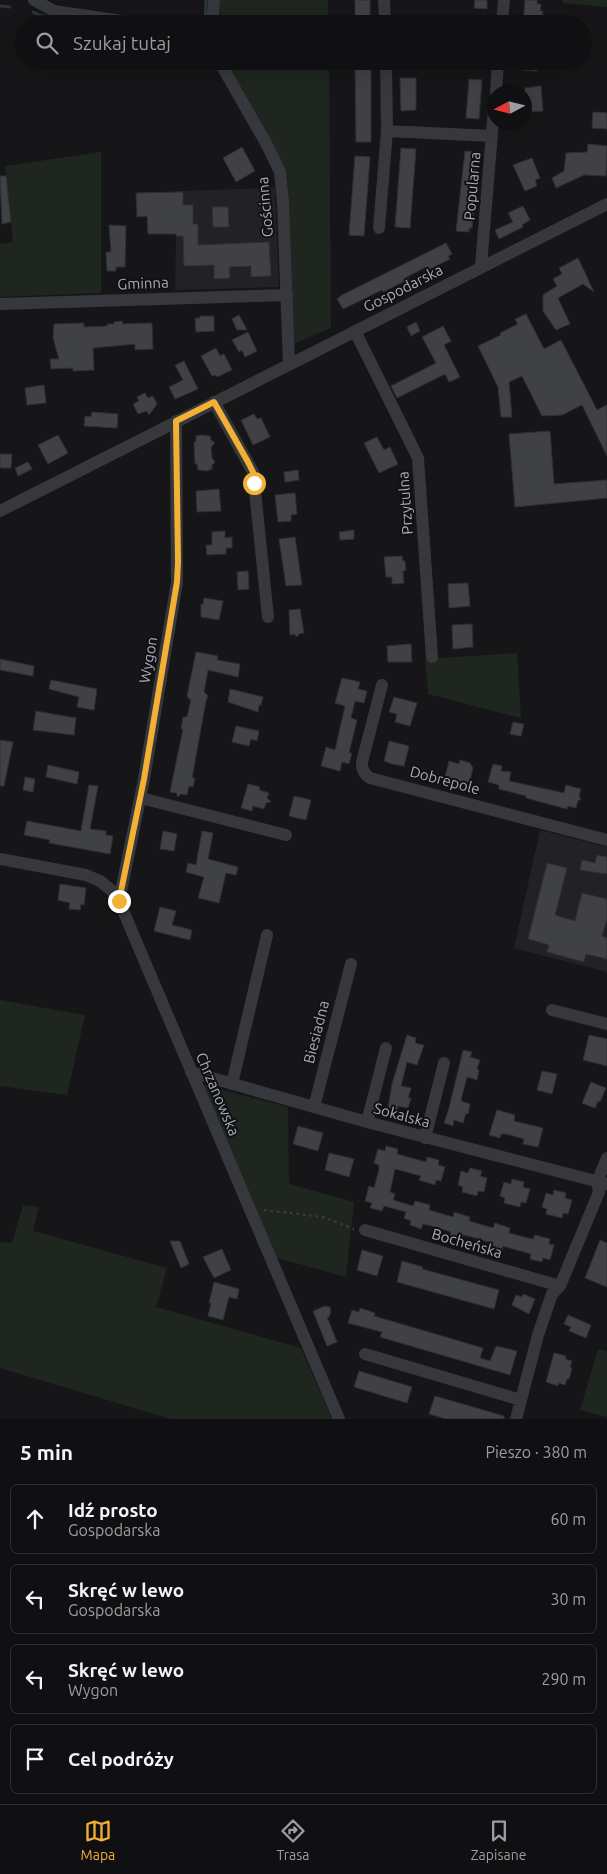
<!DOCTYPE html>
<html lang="pl">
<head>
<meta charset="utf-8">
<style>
  body { margin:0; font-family:Ubuntu,sans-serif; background:#1e1e20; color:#f1f3f6 }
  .compass { position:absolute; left:487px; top:85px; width:45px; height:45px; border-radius:50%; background:#101012; box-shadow:0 5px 20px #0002; rotate:263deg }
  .stop { position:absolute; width:15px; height:15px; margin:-11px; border:4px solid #f2b134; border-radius:50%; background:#fff }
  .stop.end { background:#f2b134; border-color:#fff; box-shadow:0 1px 5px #0008 }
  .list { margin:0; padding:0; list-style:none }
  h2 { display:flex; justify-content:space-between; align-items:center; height:65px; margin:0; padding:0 20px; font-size:21px }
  h2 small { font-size:16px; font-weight:400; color:#9c9d9f }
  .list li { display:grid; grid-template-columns:32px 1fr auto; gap:15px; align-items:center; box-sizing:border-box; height:70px; margin:0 10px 10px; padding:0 10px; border:1px solid #303032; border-radius:8px }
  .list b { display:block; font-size:19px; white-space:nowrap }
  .list p { margin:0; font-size:16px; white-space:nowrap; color:#9c9d9f }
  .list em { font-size:16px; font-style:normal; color:#9c9d9f }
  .icon { flex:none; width:28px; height:28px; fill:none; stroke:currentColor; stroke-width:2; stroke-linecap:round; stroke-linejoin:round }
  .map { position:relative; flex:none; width:607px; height:1419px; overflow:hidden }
  .search { position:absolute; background:#101012; box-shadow:0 5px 20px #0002; left:15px; right:15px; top:15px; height:55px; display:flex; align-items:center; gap:12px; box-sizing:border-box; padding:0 18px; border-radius:28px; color:#9c9d9f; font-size:19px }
  .sheet { height:385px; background:#101012 }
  nav { display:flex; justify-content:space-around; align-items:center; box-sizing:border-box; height:70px; border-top:1px solid #303032; background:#101012; font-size:14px; color:#9c9d9f }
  nav a { display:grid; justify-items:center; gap:2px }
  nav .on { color:#f2b134 }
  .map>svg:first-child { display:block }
</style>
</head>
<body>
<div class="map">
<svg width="607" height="1419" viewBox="0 0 607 1419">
  <rect width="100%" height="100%" fill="#161618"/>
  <path fill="#222225" d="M275,188l4,99 -104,3 2,-99z
    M540,830l67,17v125l-93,-24z"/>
  <path fill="#1e261f" d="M218,0h110v24h-112z
    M563,0h44v7l-44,-4z
    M225,61h104l2,267 -38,16 -6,-167z
    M101,152v141l-101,4v-53l13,-2 -8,-76z
    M517,653l4,65 -93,-24 -3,-35z
    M0,1000l85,15 -18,80 -67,-9z
    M200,1084l88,23 1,77 65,18 -8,75 -72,-20z
    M23,1205l16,2 -6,24 134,37 -11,39 145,41 31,71h-161l-171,-51v-126l12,1z
    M598,1349l9,2v66l-27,-7z"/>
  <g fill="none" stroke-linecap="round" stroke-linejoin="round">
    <path stroke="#2c353c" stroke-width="3" d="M0,6l10,1
      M33,12l6,3 49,9
      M205,24l1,-24"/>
  </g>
  <path fill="#404145" stroke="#303034" d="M355,0h15v24h-15z
    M475,0h12v9l-13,-1z
    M525,0h12v4h4l-1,7h3l-1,10 -3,-1v4h-16z
    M522,61h16l-1,10 -15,-1z
    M355,63h16v79h-15z
    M400,78h16v32l-15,1z
    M469,79l13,1 -3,39 -13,-1z
    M541,86l2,25 -16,1v-3l-3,1 1,-22z
    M593,112l14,1v16l-15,-1z
    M588,144l19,2 -1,30 -22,-1 -28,13 -4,-10 12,-7 2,-18 21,-1z
    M242,147l13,24 -19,11 -13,-24z
    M401,148l15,1 -6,79 -15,-1z
    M465,151l12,1v5l-1,22 -2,5 -2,-1 -1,20h3l-2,25h-3v4l-13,-1z
    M355,156l15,1 -6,79 -15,-1z
    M532,158l8,20 -5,2 2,6 -12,5 -12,-26z
    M0,176h6l5,46 -9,2z
    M183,192v13h10v19h5v21l71,-3 2,34 -20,1v-11l-22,1 1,11 -16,1v-14l-30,1 -1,-30h-7v-2h-28l-1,-18 -10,1 -1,-24z
    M523,206l7,14 -8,5 1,2 -24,12 -4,-9 18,-8 -5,-9z
    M212,207h16l1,20h-16z
    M109,225l17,1 -1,41h-9v4h-9l-1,-19h5z
    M446,243l6,11 -4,2 2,3 -22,11 -2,-3 -4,2 -15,8 2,2 -26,13 -1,-2 -39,19 -6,-10 5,-4z
    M578,258l16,34 -11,-8 -25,14 12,26 -14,6 -13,-19v-16l14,-9 -4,-7 9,-5 -3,-6z
    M526,314l18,35 17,-9 36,70 10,-5v51l-25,-51 -20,10 -20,1 -20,-40 -13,6 3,35h-11l-3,-30 -20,-41 23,-11 -1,-2 18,-9 -3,-5z
    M239,315l8,15h-10l-5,-11z
    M200,316h14v15l-18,1 -1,-14h5z
    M122,321l1,3 29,-1 1,26 -18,1v-6l-42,4 1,22 -21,1v-3l-22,1 -1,-10h9l-6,-21 1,-14 30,-1v4l24,-1 -1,-2h7v-2z
    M416,322l4,9 -9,5 -4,-9z
    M443,326l8,15 -7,4 16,32 -11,5 -4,-8 -48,24 -6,-12 45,-23 -14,-26z
    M248,332l9,19 -12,6 -3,-7 -3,2 -7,-12z
    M216,348l4,8 4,-2 8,16 -15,7 -2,-2 -3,1 -11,-20z
    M184,361l14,28 -23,10 -6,-12 14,-7 -8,-15z
    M44,385l2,18 -19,2 -2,-17z
    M145,393l3,5 5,-2 4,8 -8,11 -2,-4 -9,3 -5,-10 6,-3 -2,-4z
    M92,412l26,2 -1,14 -33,-2 1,-10 6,1z
    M254,414l3,5 4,-1 9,19 -17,8 -12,-25z
    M550,431l4,53 53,-4v18l-92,9 -6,-73z
    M58,435l10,18 -20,11 -10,-19z
    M201,435l9,1 1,4 4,3 -4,4 1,11 3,4 -3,3v4l-5,2 -9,-1 -1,-6h-2l-1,-22h2v-6z
    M377,437l7,13 6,-3 8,17 -19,9 -15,-30z
    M0,454h12l-1,14h-11z
    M28,462l4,7 -14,7 -3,-8z
    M298,470l1,10 -14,2 -1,-10z
    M219,489l2,22 -24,1 -1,-21z
    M295,493l2,21 -6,1v6l-13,1 -3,-27z
    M354,530v9l-14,1 -1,-8z
    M225,531v7l7,-1v11h-6v6l-19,1 -1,-10h6v-13z
    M295,537l7,48 -16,1 -7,-47z
    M402,556l1,5h2l1,9 -3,1 1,12 -12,1v-7h-6l-2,-20z
    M248,571l1,18 -11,1 -1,-18z
    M468,583l2,23 -21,2 -1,-24z
    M204,598l19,3 -4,19 -18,-3v-13h2z
    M300,609l4,24 -5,1 -2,3 -3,-3 -4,1 -1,-25z
    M472,624l1,23 -20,2 -1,-24z
    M411,644l1,18h-24l-1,-16z
    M196,652l22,4 -1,4 23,4 -2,13 -30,-7 -4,22 4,4 -2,5 -14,77h3l-2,9 -4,-1 -2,9 -6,-1 -3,3 -2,-4 -6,-1 13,-63h-2l2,-12h4l4,-18h-3v-3h-1z
    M0,659l34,7 -1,10 -33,-6z
    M342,678l18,4 -2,7 9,2 -3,12 -9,-2 -4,17 6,2 -8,33h3l-3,11 -7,-2 -2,9 -19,-5 5,-19 9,3 10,-44 -10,-3z
    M51,680l46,9 -3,21 -17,-3 2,-10 -30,-8z
    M230,689l33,8 -2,8h-2l-1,7 -30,-10z
    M394,697l23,6 -7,23 -15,-4 2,-8 -8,-2z
    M36,711l40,7 -2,17 -41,-5z
    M513,722l11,2 -3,12 -11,-2z
    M236,726l23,5 -2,10 -6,-2 -2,7 -17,-4z
    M0,740l13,2 -9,44h-4z
    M389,741l20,5 -5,20 -12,-2 -8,-3z
    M460,760l10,3 3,5 -4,16 -24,-7 4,-16 10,3z
    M493,764l9,2 -1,5 10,1 -2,9 55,12 2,-8 15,4 -2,7 2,3 -3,2 -2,7 -8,-2 -1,3 -41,-11v-2l-27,-7v-4l-11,-3z
    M48,765l31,7 -2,12 -31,-7z
    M25,777l10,2 -2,13 -10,-2z
    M248,784l12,3 -1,3 10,3 -2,5 4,4 -5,1 -2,6 -11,-3 -1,5 -11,-3z
    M89,785l9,1 -8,43 16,2v4l7,1 -3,18 -61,-11 1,-3 -26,-5 3,-14 54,10z
    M294,796l17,4 -5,20 -17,-4z
    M163,831l14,3 -3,17 -14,-2z
    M202,831l11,2 -5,26 30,8 -2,8 -10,-2 -7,30 -21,-5 6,-21 -18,-5 2,-9 8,2z
    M597,855l10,2v17l-27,-4 2,-10 13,3z
    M547,863l20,5 -12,47 20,6 7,-28 25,6v20l-5,17 5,2v21l-21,-5 -2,8 -37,-10 2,-7 -21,-6z
    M60,884l26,4 -2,17 -3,-1 -1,6 -11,-1 1,-6 -12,-3z
    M160,907l16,4 -4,14 20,5 -2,10 -36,-9z
    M407,1035l9,3 -1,5 9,2 -7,20 -10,-3 -6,24 10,2 -3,10h3l-3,10 -10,-2 -1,5 -9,-2 4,-25z
    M589,1035l18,4v27l-24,-6z
    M463,1050l9,2 -2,5 10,3 -3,9 2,1 -2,10 -10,-3 -5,19 -1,5 9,3 -2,10 -2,-1 -3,10 -9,-3 -1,6 -9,-3 5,-15z
    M542,1071l15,3 -5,20 -15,-4z
    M591,1082l15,6 -6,14 -2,-1 -3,7 -13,-5z
    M497,1110l18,5 -1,6 29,7 -5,19 -15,-3 1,-5 -18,-5h-5l-1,4 -11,-3z
    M298,1126l25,7 -5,18 -25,-7z
    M386,1146l12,3 -1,5 29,8 1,-5 12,3 -1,5 7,2 -4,14 -5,-1 -1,5 -16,-5 2,-4 -26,-7 -5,23 5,2 -2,6 20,6 2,-5 15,4 -1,5 24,7 1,-5 16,5 -1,4 24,7 2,-5 15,5 -1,5 19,5 5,1 2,-4 15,4 -1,5 5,1 -4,15 -7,-2 -1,4 -12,-3 1,-5 -28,-8 -1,5 -12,-3 1,-5 -15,-5 -13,-3 -2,5 -11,-3 1,-5 -15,-5 -13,-3 -2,5 -11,-4 1,-4 -7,-3 2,-6 -22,-6 -2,5 -12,-3 2,-5 -7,-2 4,-15 5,2 5,-18v-5l-5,-2 4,-14 7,2z
    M329,1153l25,6 -5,18 -24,-7z
    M470,1168l12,3 -2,5 7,2 -3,14 -6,-1 -1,5 -15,-4 1,-5 -5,-2 3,-14 7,2z
    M512,1179l12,3 -1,5 7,2 -4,14 -5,-1 -1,5 -16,-4 1,-5 -5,-2 4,-14 7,2z
    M554,1190l12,3 -1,5 7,2 -4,14 -5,-1 -1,5 -16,-4 1,-5 -5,-2 4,-14 7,2z
    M600,1240l7,3v44l-22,-9z
    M170,1241h10l9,23 -8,4z
    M222,1249l9,21 -17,8 -11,-21z
    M362,1250l21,6 -6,20 -20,-6z
    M402,1261l21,6 -1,2 77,21 -5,19 -97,-27z
    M214,1282l25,7 -2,10 -8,-2 -6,23 -15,-4 3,-13h-2z
    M523,1294l12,5 -6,15 -17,-9 4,-10 6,2z
    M325,1306l5,1 1,5 -2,5h-2l10,25 -10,4 -14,-35z
    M360,1308l15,5 -1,3 109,32 -3,10 10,3 6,-15 21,5 -7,24 -130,-38 2,-5 -34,-9 4,-13 7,2z
    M568,1315l23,10 -5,13 -17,-7 2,-4 -7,-3z
    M554,1353l12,3 -1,3 7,2 -2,6 2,1 -3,11h-2l-2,6 -7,-2v3l-12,-4z
    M359,1371l53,16 -5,16 -53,-16z
    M435,1396l69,20v3h-58l-17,-5z"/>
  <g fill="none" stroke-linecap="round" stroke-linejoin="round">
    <path stroke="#3d3f44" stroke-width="2" stroke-dasharray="2.5 4" stroke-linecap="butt" d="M264,1210l59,7 31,12"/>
    <path stroke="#37383d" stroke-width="12" d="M34,0l20,11 88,13
      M384,0l1,24
      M212,24l2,-24
      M502,24l2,-24
      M219,61l48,84 13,27 3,30 6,163
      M496,92l2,-31
      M387,131l105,5
      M379,228l8,-97 -1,-70
      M481,266l13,-157
      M0,304l287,-9
      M355,331l63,127 14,199
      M214,402l39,70 15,145
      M0,511l607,-307
      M382,685l-20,77c0,8 2,12 8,16l237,62
      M141,798l145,37
      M0,859l86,16 14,6 11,9 8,11 220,518
      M119,901l25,-122 33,-197 -1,-161
      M552,1010l55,14
      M191,1072l176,50 240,62
      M232,1084l35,-149
      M314,1107l37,-143
      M367,1122l19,-74
      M425,1138l19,-75
      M597,1182l10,-24
      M365,1230l195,56
      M365,1354l156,46 17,-65 14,-41 8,-8 39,-94 -2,-10
      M516,1419l5,-19"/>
  </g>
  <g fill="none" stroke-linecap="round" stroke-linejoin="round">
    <path stroke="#f2b134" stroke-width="6" d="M119,901l25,-122 33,-197 1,-20 -2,-141 38,-19 34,60 5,10 1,11"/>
  </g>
  <g text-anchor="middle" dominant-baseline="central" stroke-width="4" stroke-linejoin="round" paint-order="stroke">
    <g font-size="15" fill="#a8adb8" stroke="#111113">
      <text transform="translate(472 186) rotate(-85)">Popularna</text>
      <text transform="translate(265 207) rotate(-95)">Gościnna</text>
      <text transform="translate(143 283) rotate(-2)">Gminna</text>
      <text transform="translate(403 288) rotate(-27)">Gospodarska</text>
      <text transform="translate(405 503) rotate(-94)">Przytulna</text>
      <text transform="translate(148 660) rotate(-80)">Wygon</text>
      <text transform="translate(445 780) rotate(15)">Dobrepole</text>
      <text transform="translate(316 1032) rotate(-76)">Biesiadna</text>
      <text transform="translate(218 1094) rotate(67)">Chrzanowska</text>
      <text transform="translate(402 1115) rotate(15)">Sokalska</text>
      <text transform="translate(467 1243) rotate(16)">Bocheńska</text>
    </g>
  </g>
</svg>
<svg class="compass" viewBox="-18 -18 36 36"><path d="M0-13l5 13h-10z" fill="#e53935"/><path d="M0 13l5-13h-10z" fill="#9c9d9f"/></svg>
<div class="stop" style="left:254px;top:483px"></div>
<div class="stop end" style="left:119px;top:901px"></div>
<div class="search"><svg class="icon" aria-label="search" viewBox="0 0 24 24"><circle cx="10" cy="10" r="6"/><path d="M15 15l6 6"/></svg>Szukaj tutaj</div>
</div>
<section class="sheet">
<h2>5 min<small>Pieszo · 380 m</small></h2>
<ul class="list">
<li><svg class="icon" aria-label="ahead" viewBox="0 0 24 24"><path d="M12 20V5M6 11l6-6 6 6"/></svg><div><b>Idź prosto</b><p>Gospodarska</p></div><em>60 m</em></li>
<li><svg class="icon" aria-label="left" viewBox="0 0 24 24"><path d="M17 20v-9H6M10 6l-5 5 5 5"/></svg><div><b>Skręć w lewo</b><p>Gospodarska</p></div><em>30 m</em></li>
<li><svg class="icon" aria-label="left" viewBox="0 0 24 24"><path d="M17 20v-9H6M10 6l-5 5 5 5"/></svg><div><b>Skręć w lewo</b><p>Wygon</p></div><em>290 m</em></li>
<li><svg class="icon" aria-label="arrive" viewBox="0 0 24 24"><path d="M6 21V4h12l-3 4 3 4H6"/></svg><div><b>Cel podróży</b></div></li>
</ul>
</section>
<nav>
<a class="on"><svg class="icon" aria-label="map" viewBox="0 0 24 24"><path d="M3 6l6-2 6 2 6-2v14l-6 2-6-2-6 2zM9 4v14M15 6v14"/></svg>Mapa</a>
<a><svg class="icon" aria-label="directions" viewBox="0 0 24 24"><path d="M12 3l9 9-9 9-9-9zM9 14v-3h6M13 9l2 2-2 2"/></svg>Trasa</a>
<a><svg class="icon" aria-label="saved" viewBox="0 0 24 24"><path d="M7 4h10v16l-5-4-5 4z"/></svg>Zapisane</a>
</nav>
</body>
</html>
